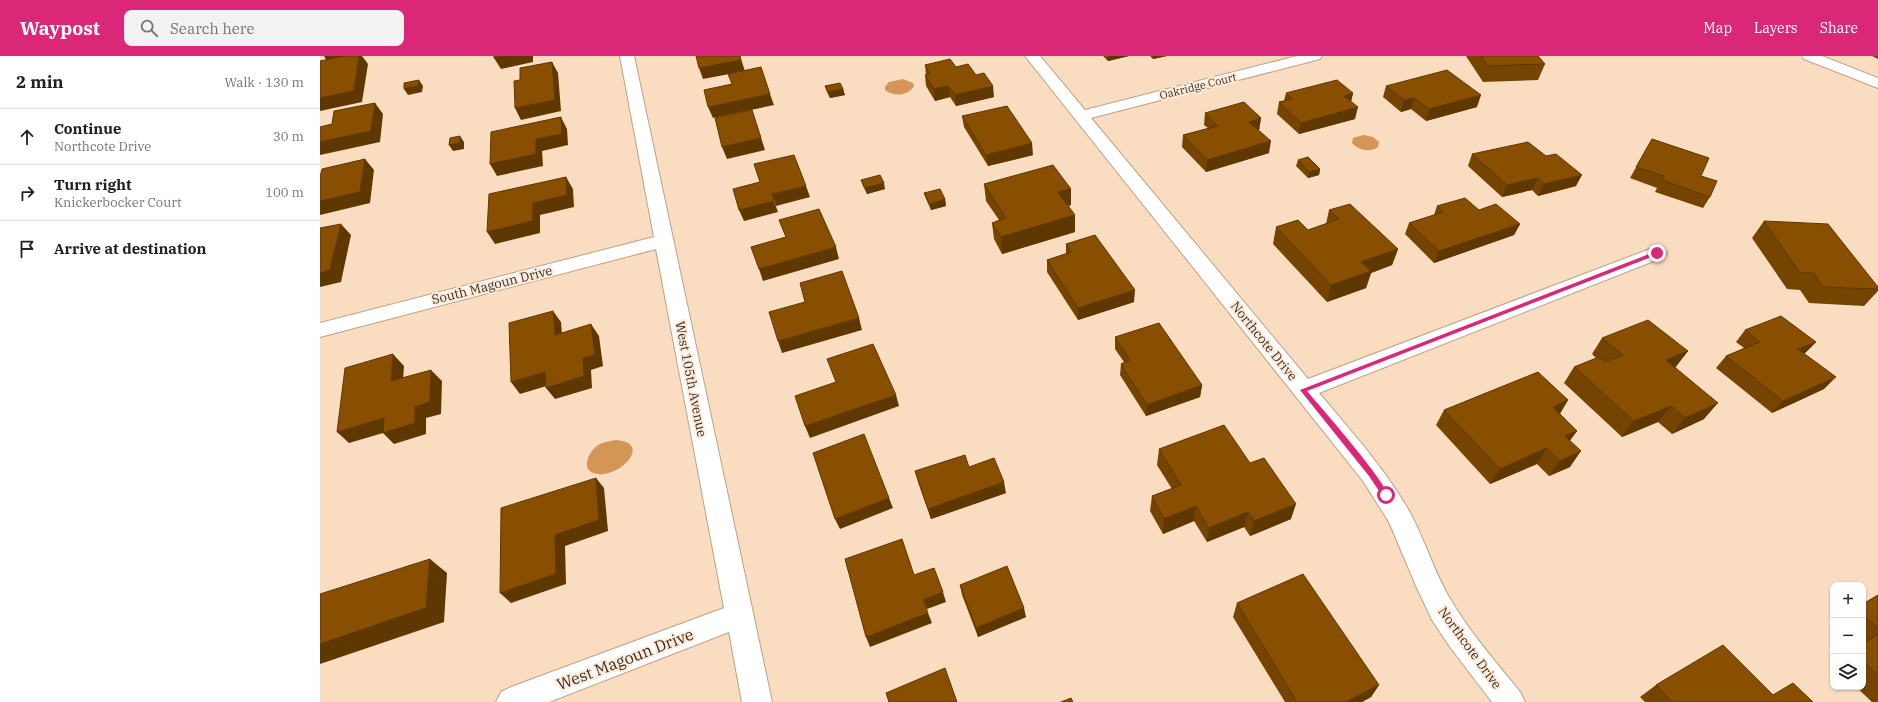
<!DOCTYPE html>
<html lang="en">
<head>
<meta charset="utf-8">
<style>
  body { margin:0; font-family:"IBM Plex Serif",serif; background:#f2f2f2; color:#202124 }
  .controls { position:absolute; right:12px; bottom:12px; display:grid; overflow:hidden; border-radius:8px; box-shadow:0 1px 3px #0004 }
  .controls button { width:36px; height:36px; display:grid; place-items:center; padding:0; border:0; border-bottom:1px solid #e0e0e0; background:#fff; color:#202124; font:20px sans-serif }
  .stop { position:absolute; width:12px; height:12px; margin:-9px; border:3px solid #db2777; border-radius:50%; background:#fff }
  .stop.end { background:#db2777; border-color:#fff; box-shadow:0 1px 4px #0008 }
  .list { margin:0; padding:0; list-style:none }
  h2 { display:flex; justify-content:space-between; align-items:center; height:52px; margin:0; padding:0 16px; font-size:17px }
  h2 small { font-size:13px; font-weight:400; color:#757577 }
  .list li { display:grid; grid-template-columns:26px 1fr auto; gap:12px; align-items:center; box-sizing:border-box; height:56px; padding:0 16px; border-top:1px solid #e0e0e0 }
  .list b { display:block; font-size:15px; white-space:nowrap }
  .list p { margin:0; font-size:13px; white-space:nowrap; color:#757577 }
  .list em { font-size:13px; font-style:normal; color:#757577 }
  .icon { flex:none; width:22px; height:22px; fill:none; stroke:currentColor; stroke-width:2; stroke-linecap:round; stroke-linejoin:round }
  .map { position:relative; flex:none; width:1558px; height:646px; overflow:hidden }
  header { display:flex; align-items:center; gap:24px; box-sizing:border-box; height:56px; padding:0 20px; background:#db2777; color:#fff }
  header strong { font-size:19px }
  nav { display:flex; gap:22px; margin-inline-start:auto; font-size:14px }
  .search { width:280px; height:36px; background:#f2f2f2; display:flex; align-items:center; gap:10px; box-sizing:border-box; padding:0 14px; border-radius:8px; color:#757577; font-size:15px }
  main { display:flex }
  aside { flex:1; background:#fff }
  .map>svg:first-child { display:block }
</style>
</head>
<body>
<header>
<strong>Waypost</strong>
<div class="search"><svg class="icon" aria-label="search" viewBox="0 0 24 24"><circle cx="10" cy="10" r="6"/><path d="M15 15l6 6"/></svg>Search here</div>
<nav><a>Map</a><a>Layers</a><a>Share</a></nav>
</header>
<main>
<aside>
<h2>2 min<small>Walk · 130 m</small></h2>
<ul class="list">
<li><svg class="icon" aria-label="ahead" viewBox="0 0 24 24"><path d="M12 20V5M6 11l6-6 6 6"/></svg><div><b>Continue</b><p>Northcote Drive</p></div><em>30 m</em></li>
<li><svg class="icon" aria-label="right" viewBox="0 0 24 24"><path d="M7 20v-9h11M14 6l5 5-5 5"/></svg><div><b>Turn right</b><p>Knickerbocker Court</p></div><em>100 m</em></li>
<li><svg class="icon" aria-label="arrive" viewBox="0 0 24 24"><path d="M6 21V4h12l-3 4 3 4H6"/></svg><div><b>Arrive at destination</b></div></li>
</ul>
</aside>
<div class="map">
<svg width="1558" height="646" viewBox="0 0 1558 646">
  <rect width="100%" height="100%" fill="#fadcc1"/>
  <path fill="#d49557" d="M583,23l10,4 1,3c-6,10 -20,11 -29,4v-3l4,-5z
    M1044,79l9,2 6,5 -1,5c-8,6 -20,3 -26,-4l1,-5z
    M296,384c36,2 6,37 -18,34 -19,-2 -10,-22 0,-29 6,-3 12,-4 18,-5z"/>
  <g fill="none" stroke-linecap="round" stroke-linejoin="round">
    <g stroke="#bda187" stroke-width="2">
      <path id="minor" d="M300,0h14l138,646h-30l-13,-70 -180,70h-53l5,-10 10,-5 213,-79 -68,-359 -336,88v-14l334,-86z
        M705,0h15l45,54 212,-54h25l-2,3 -229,59 217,261 342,-130 7,-2 7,2 3,4 -3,4 -345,136c31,37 64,73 89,116 17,30 26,64 44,93 19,32 45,61 68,90l5,10h-33l-42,-55 -18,-27 -16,-34 -27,-64 -26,-41z
        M1482,0h20l56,22v10l-74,-29z"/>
    </g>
    <use href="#minor" fill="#fff" fill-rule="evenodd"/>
  </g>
  <path fill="#754400" d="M783,0h26l-21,5z
    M830,0h17l-14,3z
    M1146,0h72l7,8 -7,16 -55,2z
    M1552,0h6v3z
    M605,9l31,2 20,8 18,22 -38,9 -6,-9 -15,4 -9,-15 -1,-11h1z
    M505,30l18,3 2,6 -15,3 -3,-6z
    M1066,30l91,21 -51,14 -15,-12 -10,3 -18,-15z
    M966,37h67l-2,9 4,17 -56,15 -22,-20 2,-12 5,-1z
    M885,57l56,5 -2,12h-1l11,23 -63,19 -24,-25 1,-12 25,-7 -4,-3z
    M642,60l71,39 -45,11 -24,-39z
    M1332,83l49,37 9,21 -7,11 -48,-16 2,-4 -27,-10z
    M1152,98l104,32 -38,10 -6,-6 -30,7 -34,-31z
    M978,104l22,9 -1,6 -11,3 -12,-12z
    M541,124l24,9 -18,5 -4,-8z
    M664,128l87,5v16l-3,1 7,26 -73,22 -8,-15 -2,-16 7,-3 -13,-19z
    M604,137l21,6 1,7 -15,4 -5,-11z
    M1117,150l42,4 41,14 -6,11 -80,28 -29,-29 4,-11 25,-8z
    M1009,154l69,39 -6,16 -21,8 -5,15 -39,14 -54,-58 3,-17 32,3 18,-6z
    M1444,165l114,66v4l-14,15 -55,-3 -9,-13 -13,-1 -35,-51z
    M746,188l68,58 -56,18 -31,-48v-12l19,-6z
    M1425,274l71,12 -12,12 20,35 -52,24 -56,-45 10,-12 18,-8 -8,-6z
    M795,281l87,48 -2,12 -54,19 -26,-41 1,-11 3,-2 -9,-13z
    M1282,282l86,13 -13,16 29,52 -32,15 -14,-12 -36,15 -58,-54 10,-16 22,-9 -4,-4z
    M1248,344l-8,14 17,17 -7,9v27l-21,9 -12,-12 -47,20 -54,-59 8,-15z
    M839,393l91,14 41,56 -41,17 -6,-9 -37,15 -13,-21 -31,13 -13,-23 2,-15 20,-7 -15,-24z
    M595,415l91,22 -75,26 -13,-37z
    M640,529l66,32 -48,20 -16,-42z
    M1558,539v107h-6l-16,-15h7v-83z
    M917,547l142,82 -8,12 -9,5h-77l-52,-85z
    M1336,629l117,10 40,7h-168l-5,-5z"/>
  <path fill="#5f3700" d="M4,0h31l-28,5z
    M39,0h3l6,8 -6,38 -42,9v-13z
    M183,0h30v6l-32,7 -7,-11z
    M420,0l5,15 -42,8 -4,-11z
    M788,0h21l-21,5z
    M833,0h14l-14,3z
    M232,6l6,11 3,38 -40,9 -6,-12z
    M99,24l4,6 -1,6 -14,3 -4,-6z
    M628,30l2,11 -15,4 -1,-12z
    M673,30l1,11 -38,9 -1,-11z
    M523,33l2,6 -15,3 -2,-6z
    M1033,37l-3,12 -6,-9z
    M450,38l4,11 -61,13 -5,-11z
    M1161,39l-4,12 -51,14 3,-12z
    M1094,42l-3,11 -10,3 3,-12z
    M55,47l8,11 -3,28 -60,13v-13z
    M1038,51l-3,12 -56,15 2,-11z
    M432,54l13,40 -38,9 -5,-12z
    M241,61l6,12 1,16 -26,6 1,15 -46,10 -7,-12 46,-25z
    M941,62l-2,12 -11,3 1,-11z
    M140,80l4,6v7l-11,2 -4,-6z
    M951,85l-2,12 -63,19 1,-12z
    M712,87l1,12 -45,11 -2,-11z
    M45,103l9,11 -4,33 -50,12v-14z
    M1000,113l-1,6 -11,3 1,-6z
    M1262,119l-6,11 -38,10 6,-12z
    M246,121l7,12 1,18 -34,8v18l-45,11 -8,-12 46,-29z
    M1218,122l-6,12 -30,7 5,-12z
    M564,127l1,6 -18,5 -2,-6z
    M486,130l4,11 -34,9 -4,-12z
    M751,133v16l-12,4 -1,-17z
    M625,143l1,7 -15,4 -1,-6z
    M454,145l4,11 -34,9 -5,-11z
    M755,159v17l-73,22 -1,-17z
    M21,168l10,11 -10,47 -21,5v-14z
    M1200,168l-6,11 -80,28 5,-12z
    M516,191l3,12 -76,22 -4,-12z
    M1078,193l-6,16 -21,8 -5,15 -39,14 4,-17 30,-23z
    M815,234l-1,12 -56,18v-12z
    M233,255l8,11 2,25 -8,-12z
    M539,262l3,12 -80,23 -4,-12z
    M271,268l8,12 4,30 -12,4 1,18 -37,11 -9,-11 37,-30z
    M1496,286l-11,11 -17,8 10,-12z
    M1368,295l-13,17 -9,-8z
    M73,298l11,12 -2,27 -11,-12z
    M111,314l11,11 -1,33 -15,4v16l-32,10 -11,-11 -34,10 -12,-11 47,-14 31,-11z
    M225,316l8,12 -33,10 -9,-12z
    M1516,321l-12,12 -52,24 11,-12z
    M882,329l-2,12 -54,19 1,-11z
    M576,339l3,11 -89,32 -5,-12z
    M1248,344l-10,16 -5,-9z
    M1398,347l-14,16 -32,15 13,-16z
    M1351,350l-13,16 -36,15 12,-16z
    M1257,375l-11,15 -1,-10z
    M1227,392l-10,16 -47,20 10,-15z
    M1261,395l-11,16 -21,9 11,-15z
    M276,422l8,10 4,43 -43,15 1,38 -55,19 -11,-10 55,-58z
    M684,426l2,11 -75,26 -3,-10z
    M569,442l4,10 -53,21 -5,-10z
    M976,448l-5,15 -41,17 4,-15z
    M876,450l-2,15 -31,13 1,-15z
    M928,456l-4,15 -37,15 2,-14z
    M110,503l17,14 -3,49 -124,42v-20z
    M623,536l3,10 -19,7 -4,-9z
    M704,552l2,9 -48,20 -2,-9z
    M608,557l4,10 -62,24 -4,-10z
    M1059,629l-8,12 -9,5h-16z"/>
  <path fill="#884f00" stroke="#5f3700" d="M24,0h15l-5,35 -34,7v-37z
    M174,0h9l-9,2z
    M376,0h44l1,4 -42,8z
    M1161,0h57l7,8 -57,2z
    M630,3l6,8 12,-3 8,11 8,-2 9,13 -38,9 -7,-9 -14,3 -9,-14 5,-1 -5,-9z
    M232,6l3,38 -40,8 -1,-27 6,-1v-12z
    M441,11l9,27 -62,13 -4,-17 28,-6 -4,-10z
    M1127,14l34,25 -52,14 -15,-11 -10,2 -18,-14z
    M99,24l-1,6 -14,3v-6z
    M1017,24l16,13 -9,3 14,11 -57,16 -22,-21 13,-3 -6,-6z
    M520,27l3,6 -15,3 -3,-6z
    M924,46l17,16 -12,4 22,19 -64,19 -24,-25 35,-9 -13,-13z
    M55,47l-4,28 -51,11v-15l12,-3 2,-13z
    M687,50l25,37 -46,12 -24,-39z
    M432,54l9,28 -39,9 -7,-29z
    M241,61l1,17 -26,5v15l-46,10 1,-32z
    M140,80v7l-11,2 1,-7z
    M1332,83l57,19 -8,18 16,5 -7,16 -48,-17 2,-4 -28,-9z
    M1208,86l18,14 10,-2 26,21 -38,9 -6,-6 -31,7 -35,-31z
    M474,99l12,31 -34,8 2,7 -35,9 -6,-21 27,-7 -6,-18z
    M988,101l12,12 -11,3 -11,-12z
    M45,103l-5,33 -40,9v-24l2,-8z
    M733,109l18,24 -13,3 17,23 -74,22 -9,-14 14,-5 -22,-34z
    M560,119l4,8 -19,5 -4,-8z
    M246,121l1,18 -34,8v18l-46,11 2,-38z
    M620,133l5,10 -15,5 -6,-11z
    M1145,142l14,12 17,-6 24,20 -81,27 -30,-28 34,-11 -6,-6z
    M1030,148l48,45 -37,13 10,9 -40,14 -55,-58 22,-7 10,10 31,-11 -10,-9z
    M499,153l17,38 -77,22 -8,-22 35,-10 -7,-17z
    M1444,165l64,3 50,63v2l-55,-2 -9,-14h-14z
    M21,168l-11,46 -10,3v-45z
    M775,179l40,55 -57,18 -31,-48 24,-8 -5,-8z
    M522,215l17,47 -81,23 -9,-29 36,-10 -5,-19z
    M233,255l2,24 36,-11 4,31 -12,3 1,18 -38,12 -1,-16 -34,10 -2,-59z
    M1461,260l35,26 -18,7 38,28 -53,24 -57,-45 34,-14 -15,-12z
    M1328,264l40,31 -22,9 52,43 -33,15 -14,-12 -37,15 -60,-54 25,-10 6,5 18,-7 -21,-17z
    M839,267l43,62 -55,20 -26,-41 9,-4 -15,-23z
    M553,288l23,51 -91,31 -10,-30 41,-14 -9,-23z
    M73,298l-2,27 40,-11 -1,32 -15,5v16l-32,10 1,-15 -47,14 8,-64z
    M1218,316l30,28 -15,7 24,24 -12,5 16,15 -21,10 -13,-13 -47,21 -56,-59z
    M904,369l26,38 14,-5 32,46 -42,17 -6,-9 -39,16 -13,-22 -32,13 -12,-23 29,-11 -22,-36z
    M544,378l25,64 -54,21 -22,-66z
    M645,399l4,12 25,-9 10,24 -76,27 -13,-38z
    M276,422l3,42 -44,15 1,39 -56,19 1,-85z
    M582,483l12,36 20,-7 9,24 -20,8 5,13 -62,24 -21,-78z
    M110,503l-4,49 -106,36v-50z
    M687,510l17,42 -48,20 -16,-43z
    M983,518l76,111 -33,17h-49l-60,-99z
    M1558,539v33l-15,-13v-11z
    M1558,578v41l-15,-13v-18z
    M1403,589l50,50 20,-12 20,19h-141l-16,-17z
    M625,612l12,34h-68l-3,-9z
    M751,642l2,4h-12z"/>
  <path fill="#db2777" d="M1337,195l3,2 -1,1 -352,137c11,13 84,96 81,106h-5l-14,-21 -69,-86z"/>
  <g text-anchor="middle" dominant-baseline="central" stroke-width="4" stroke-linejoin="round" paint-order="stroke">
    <g font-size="11" fill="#3a2f24" stroke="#feebdb">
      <text transform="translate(878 30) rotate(-14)">Oakridge Court</text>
    </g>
    <g font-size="13" fill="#3a2f24" stroke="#feebdb">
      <text transform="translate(172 229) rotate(-14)">South Magoun Drive</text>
      <text transform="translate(944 285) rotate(51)">Northcote Drive</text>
      <text transform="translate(371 323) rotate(79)">West 105th Avenue</text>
      <text transform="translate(1150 592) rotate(54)">Northcote Drive</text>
    </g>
    <g font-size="16" fill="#3a2f24" stroke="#feebdb">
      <text transform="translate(305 603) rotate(-21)">West Magoun Drive</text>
    </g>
  </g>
</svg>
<div class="controls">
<button>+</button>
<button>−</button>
<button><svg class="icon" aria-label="layers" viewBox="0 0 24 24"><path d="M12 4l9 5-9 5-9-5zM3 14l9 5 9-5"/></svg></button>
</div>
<div class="stop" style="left:1066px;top:439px"></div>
<div class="stop end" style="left:1337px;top:197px"></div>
</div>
</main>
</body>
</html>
